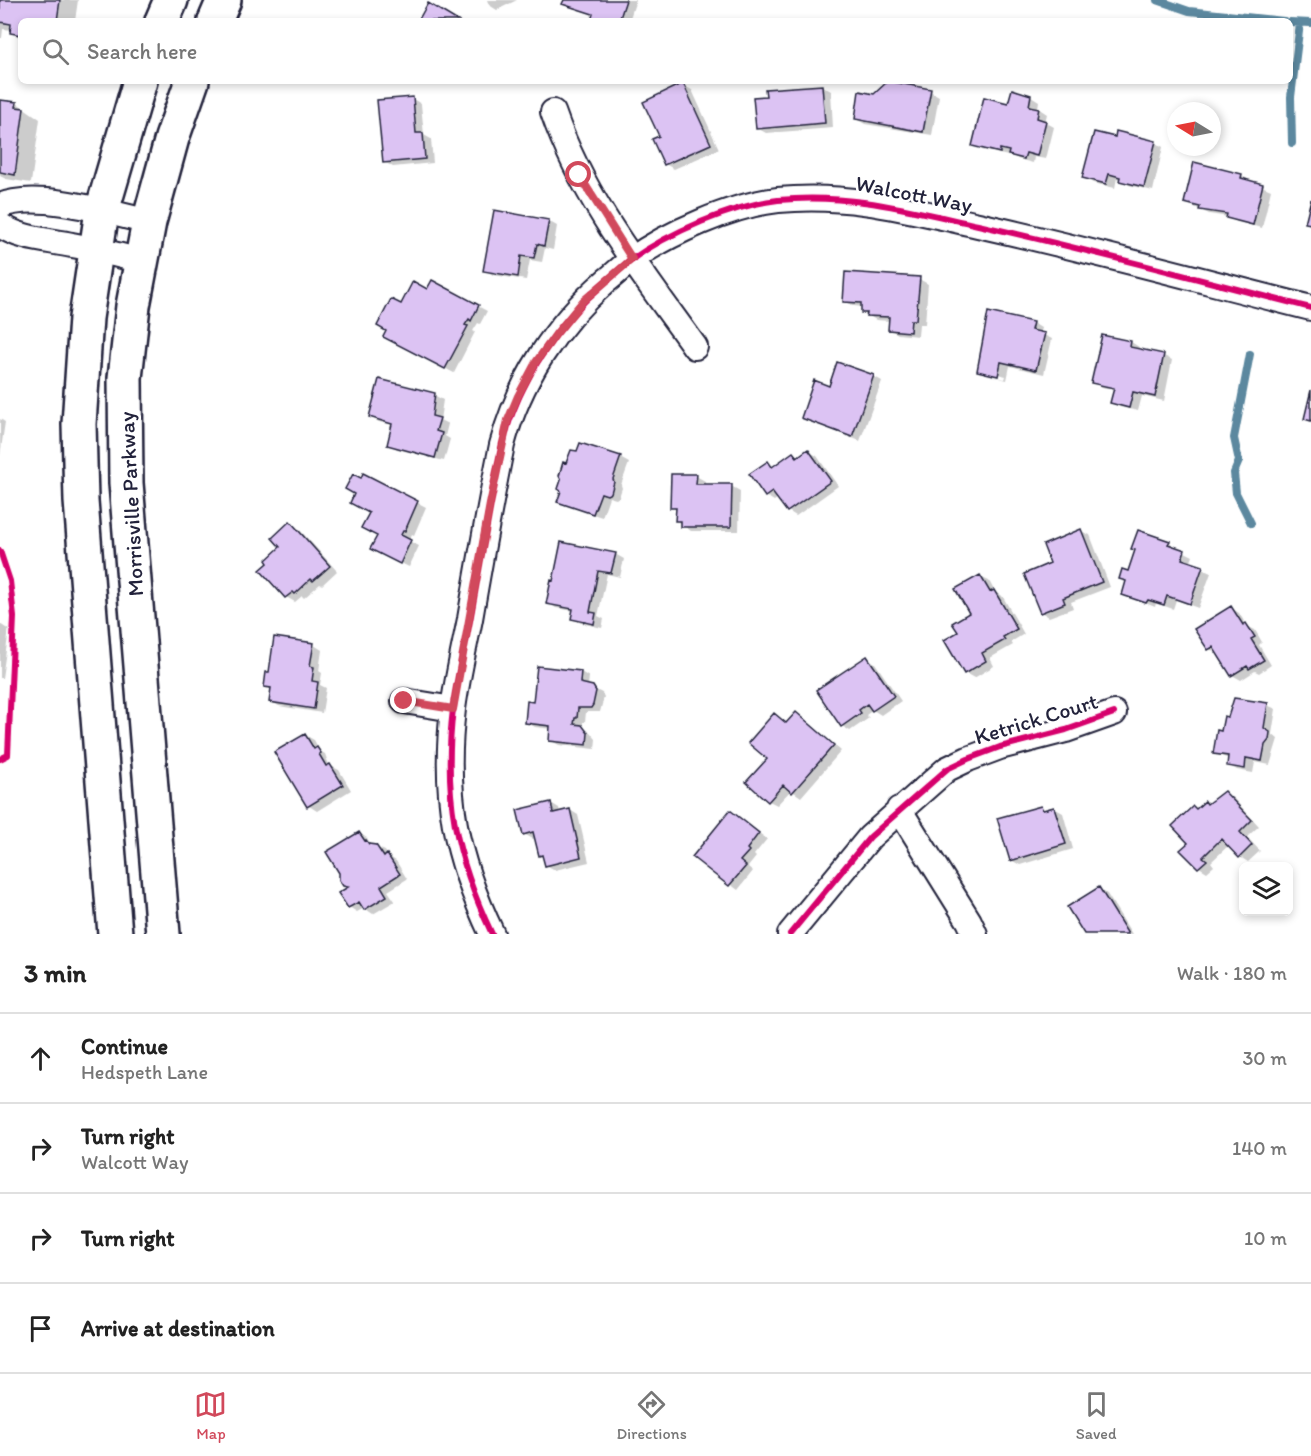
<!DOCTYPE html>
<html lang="en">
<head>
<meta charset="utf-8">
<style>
  body { margin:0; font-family:Itim,sans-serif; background:#f6f6f6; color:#222 }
  .controls { position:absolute; right:18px; bottom:18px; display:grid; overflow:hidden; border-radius:9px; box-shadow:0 3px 9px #0003 }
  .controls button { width:54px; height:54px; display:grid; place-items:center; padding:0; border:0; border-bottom:2px solid #e0e0e0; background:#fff; color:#222; font:30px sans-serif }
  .compass { position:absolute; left:1167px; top:102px; width:54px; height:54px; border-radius:50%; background:#fff; box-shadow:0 3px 9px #0003; rotate:280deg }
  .stop { position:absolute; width:18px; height:18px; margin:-14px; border:4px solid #d1495b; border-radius:50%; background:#fff }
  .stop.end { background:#d1495b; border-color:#fff; box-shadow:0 2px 6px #0008 }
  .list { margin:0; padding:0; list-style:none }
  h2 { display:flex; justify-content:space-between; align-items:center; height:78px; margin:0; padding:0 24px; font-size:26px }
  h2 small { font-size:20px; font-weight:400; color:#767676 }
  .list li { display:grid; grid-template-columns:39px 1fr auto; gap:18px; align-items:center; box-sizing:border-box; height:90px; padding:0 24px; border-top:2px solid #e0e0e0 }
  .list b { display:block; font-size:22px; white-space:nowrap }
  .list p { margin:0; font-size:20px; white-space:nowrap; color:#767676 }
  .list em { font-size:20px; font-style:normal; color:#767676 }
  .icon { flex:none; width:33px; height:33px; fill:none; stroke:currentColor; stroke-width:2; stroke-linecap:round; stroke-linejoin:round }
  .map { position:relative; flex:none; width:1311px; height:934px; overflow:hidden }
  .search { position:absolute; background:#fff; box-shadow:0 3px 9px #0003; left:18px; right:18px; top:18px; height:66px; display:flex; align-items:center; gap:15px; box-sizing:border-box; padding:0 21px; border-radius:9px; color:#767676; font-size:22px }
  .sheet { height:438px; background:#fff }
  nav { display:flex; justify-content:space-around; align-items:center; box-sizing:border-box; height:84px; border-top:2px solid #e0e0e0; background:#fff; font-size:16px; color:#767676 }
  nav a { display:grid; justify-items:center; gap:3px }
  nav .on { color:#d1495b }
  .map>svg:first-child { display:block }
</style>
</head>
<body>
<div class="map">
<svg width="1311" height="934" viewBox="0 0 1311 934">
  <rect width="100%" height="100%" fill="#fff"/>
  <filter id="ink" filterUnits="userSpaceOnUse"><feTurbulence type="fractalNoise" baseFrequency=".0167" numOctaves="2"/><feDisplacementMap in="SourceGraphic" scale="12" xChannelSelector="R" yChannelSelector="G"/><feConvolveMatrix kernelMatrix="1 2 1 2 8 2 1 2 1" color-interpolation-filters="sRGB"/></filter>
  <g filter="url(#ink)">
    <path fill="#0003" d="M0,0h78l-3,21h-54v17l-9,-5v-3l-9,-1 -1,9h-2z
      M487,0h30l-20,10 -8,-5z
      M565,0h71l-7,21h-34l-1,-6 -21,-7 -9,-5z
      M683,85l9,5 27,59 -45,20 -9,-5 -4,-27z
      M822,86l9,5 2,37 -67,5 -9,-5z
      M930,91l9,5 -7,39 -67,-11 -9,-5 18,-23z
      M1031,96l8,5 -1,7 9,6 -2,8 9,5 -8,32 -12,-2 -1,6 -15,-4 -9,-5 -1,2 -26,-6 -8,-5 36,-41z
      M413,99l8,5 3,31 7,4 2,24 -40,4 -9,-5z
      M0,101l17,2 23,16 -9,64 -25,-4 -6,-3z
      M1116,139l39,3 8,5 -10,44 -24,-6 -12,-7 -2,10 -22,-5 -9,-5z
      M1241,175l9,6 21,9 -9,38 -25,-6 -9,-5 -19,-3 -23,-11z
      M548,221l9,5 -4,24 -8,-2 -3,14 -12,-2 -4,20 -33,-5 -8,-5z
      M919,279l9,5 -3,40h-6l-1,12 -20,-2 -9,-5 1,-8 -14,-1 -14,-8v-5l-8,-1 -9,-5z
      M433,282l54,29 -7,13 -2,-1 -5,8 2,1 -21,41 -61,-32 9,-35 26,-15z
      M989,314l44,9 8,5 -1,5 12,6 -8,35 -34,-8 -3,14 -21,-5 19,4 1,-3 -20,-5v3l-8,-4z
      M1103,336l28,6 8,5v3l25,6 8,4 -8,41 -22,-5 -4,15 -18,-4 -8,-4 3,-13 -13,-3 -9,-5z
      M873,376l9,5 -22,60 -58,-23z
      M434,395l9,5 -3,20 8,4 -3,12 5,3 -6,22 -47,-12 -8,-5 4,-19 -14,-3 -8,-5z
      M0,419l5,3 -5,34z
      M808,451l9,5 21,30 -42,30 -8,-5 -10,-13 -4,3 -8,-5 2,-33 7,4 19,-13 5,3z
      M620,458l9,5 -8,22 1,3 -3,9 -3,2 -7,-2 -7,20 -35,-11 -8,-5z
      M364,475l62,32 -12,28 -2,-1 -3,7 10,5 -10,21 -29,-14 -2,-17 -17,-56z
      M696,476l9,5v5h26l9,5 -1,40h-48l-14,-10v-11l-5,-3z
      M290,523l8,5 39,43 -15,14 -2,-1 -16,14 -2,-2 -7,6 -9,-5 -24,-27 20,-22z
      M1081,531l9,4 20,52 -39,15 2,6 -24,9 -8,-5 11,-48z
      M1169,542l8,6 16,8 -3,8 21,9 -13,35 -22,-8 -3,9 -17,-6 -1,4 -32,-13 4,-12 -7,-4z
      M615,554l9,5 -4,18 -13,-3 -9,42 6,3 -2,9 -21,-5 -9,-5 2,-7 -18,-3 -8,-5z
      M980,577l9,4 6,11 8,5 21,37 -13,8 2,3 -23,13 4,8 -20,12 -9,-5 -5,-40 11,-20z
      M1231,608l8,5 8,13 8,4 7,12 -3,3 12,20 -12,8 -4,-2 -14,9 -9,-5 -14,-22 -9,-4z
      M0,624l9,6 -7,48h-2z
      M275,638l39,7 8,5 -3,21 3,2 -2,12 6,3 -4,25 -43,-7 -9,-5 2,-11 -7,-4 5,-12z
      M867,658l8,5 26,38 -20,14 -8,-5 -7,5 3,3 -19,13 -8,-5z
      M581,672l8,5 -1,9 14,7 2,4 -4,15h-14l-1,10h-2v5l7,5 6,7 -1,10 -36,-4 -9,-5 2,-11 -17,-2 -9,-5 8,-19z
      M1267,705l9,4 -4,25 6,5 -8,26 -15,-3 -2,11 -16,-3 -9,-5 1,-6 -15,-6 8,-20z
      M796,713l8,5 37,33 -40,46 -10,-7 -14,15 -8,-4v-42l5,-44 13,9z
      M305,735l9,5 6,11 5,3 4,11 10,5 12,20 -34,21 -8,-5z
      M1224,793l9,5 26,28 -12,11 13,14 -12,11 -8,-5 -11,-12 -18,17 3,4 -7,6 -8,-5 -9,-24 7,-33z
      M551,803l8,5 1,5 10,-3 8,5 11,47 -34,8 -9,-5 -3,-8 -3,-2 -4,-17 -3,1 -9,-5z
      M1041,807l5,4 8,-3 9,5 10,36 -53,16 -9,-5z
      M731,812l36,27 -13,16 2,2 -8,10 5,4 -15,19 -44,-33z
      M359,833l8,5 4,7 14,6 3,5 8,5 11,18 -19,12 7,10 -22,13 -9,-6 -7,4 -8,-5v-19l-5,-3z
      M1099,889l8,5 25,40h-47z"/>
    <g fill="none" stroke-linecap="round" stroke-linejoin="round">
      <path stroke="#5b889f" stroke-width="8" d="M1157,0l32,11 95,10
        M1290,22l21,1
        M1292,143l-1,-46 9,-74
        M1250,354l-16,84 5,23 -5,12 2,20 15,30"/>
    </g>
    <path fill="#dcc3f3" stroke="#22223b" stroke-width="1.5" d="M0,0h60l-3,21h-36v14l-11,-2 1,-9 -11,-2z
      M564,0h62l-7,21h-28l2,-7 -31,-10z
      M428,3l30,18h-40z
      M888,81l43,8 -8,43 -68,-13 4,-28 15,3z
      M683,83l28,61 -47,21 -12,-26 7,-3 -16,-34z
      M822,85l3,38 -69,6 -3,-32 13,-1 -1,-7z
      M1012,89l19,6 -2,11 10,2 -2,10 9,3 -9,35 -11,-3 -2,6 -16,-4 1,-4 -9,-2v4l-28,-7 12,-49 24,6z
      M413,97l3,36h7l2,26 -42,4 -6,-63z
      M0,100l17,2 -1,5 8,1 -9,67 -15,-3z
      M1116,131l40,10 -12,46 -25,-6 1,-4 -11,-3 -3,10 -24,-6 12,-46 21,5z
      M1194,162l48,12 -1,4 22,6 -10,41 -27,-7 1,-4 -28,-4 1,-3 -16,-4z
      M1311,199v25l-6,-1z
      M494,210l55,10 -5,26 -7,-2 -3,14 -13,-2 -3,21 -35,-6z
      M845,272l75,5 -4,43h-5l-1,12 -22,-2 1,-13 -23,-1 1,-3h-6v-10l-18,-1z
      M432,280l47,25 -8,16 -2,-2 -4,6 3,1 -23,43 -62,-32 3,-6 -9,-5 14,-27 10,5 12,-23 14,8z
      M988,312l45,10 -2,8 14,3 -9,37 -35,-8 -3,14 -21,-5z
      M1102,335l29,6 -1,6 34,7 -9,43 -22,-5 -4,16 -19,-5 4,-15 -23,-5z
      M837,362l37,13 -22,62 -51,-19 13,-38 15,6z
      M379,379l56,14 -3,23 8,2 -4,13 6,2 -7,25 -48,-13 5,-21 -23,-7z
      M1311,390v31l-7,-2z
      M580,443l41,13 -8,23 1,3 -3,11 -4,2 -6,-2 -8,21 -36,-12 4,-11 -3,-2 3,-9 -2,-4 4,-14 3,1 5,-13 6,1z
      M808,449l23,32 -44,31 -15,-20 -7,5 -16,-23 19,-13 4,6 21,-15 4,5z
      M363,473l55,28 -13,30h-2l-2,4 10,5 -11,24 -30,-15 7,-13 -16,-8 8,-15 -19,-10 4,-9 -9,-5 8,-15 8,4z
      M671,474h26l-1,10h36l-1,43h-50v-6h-6l1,-13h-6z
      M290,521l40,45 -17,15 -2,-2 -16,15 -2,-2 -8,6 -25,-28 8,-7 -2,-3 14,-13 -8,-9z
      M1081,529l21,53 -39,16 2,5 -25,10 -16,-39 26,-11 -7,-18z
      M1138,530l32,11 -2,3 17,6 -3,9 21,7 -13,38 -23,-8 -3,9 -16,-5 -2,3 -24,-8 4,-14 -7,-2 3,-10 6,2 7,-21 -4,-1z
      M561,542l55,11 -5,20 -13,-2 -8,41 6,1 -2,11 -23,-5 2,-10 -27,-5 5,-24 2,1z
      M980,575l10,17 4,-2 23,39 -14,8 2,3 -23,13 4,8 -22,13 -20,-34 14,-8 -6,-9 17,-10 -14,-24z
      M1231,606l12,19 3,-2 9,14 -4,2 13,21 -15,9 -2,-3 -16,10 -18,-29 -5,3 -14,-21z
      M274,637l40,6 -4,23 4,1 -2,14 6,1 -4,27 -45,-7 2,-14 -7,-1 2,-15h3z
      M867,656l27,40 -22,15 -5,-7 -8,6 2,3 -20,14 -25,-37z
      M537,666l44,5 -1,12 13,3 3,5 -3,14 -2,3h-13l-1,10h-2l-1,6 8,1 6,8 -1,12 -38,-4 1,-15 -25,-3 2,-22 6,1z
      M1234,698l34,5 -4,25 6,4 -1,8 -4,5 -3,16 -16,-3 -1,11 -18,-3 1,-10 -15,-2 4,-24 4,1 3,-15 4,1z
      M796,712l38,33 -42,48 -9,-8 -15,17 -22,-20 21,-23 -19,-16 26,-30 12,10z
      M305,734l9,15 3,-2 4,6 -2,1 7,12 4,-2 13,21 -36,22 -33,-55z
      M1224,791l28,29 -12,12 12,13 -13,13 -18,-19 -18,18 4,3 -9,8 -18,-18 8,-7 -16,-17 21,-20 3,3 9,-8 2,3z
      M551,802l2,11 17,-4 11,48 -36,9 -3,-11 -3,1 -6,-24 -10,3 -6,-25z
      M1041,806l2,4 11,-3 12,37 -56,17 -13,-43z
      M730,810l29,23 -12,16 2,2 -9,10 6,5 -17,20 -37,-29z
      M359,832l6,9 1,-1 3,4 7,1 8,12 3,-3 13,20 -19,12 6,10 -23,14 -5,-8 -11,6 -10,-15 10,-6 -5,-1 -4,-6v-7l-13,-21z
      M1099,887l29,47h-44l-17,-27z"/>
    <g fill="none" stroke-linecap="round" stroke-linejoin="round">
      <g stroke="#22223b" stroke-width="28">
        <path id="street" d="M553,112c30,87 89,161 142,235
          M0,206c36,-16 111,7 149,16
          M0,225c20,14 48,15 72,20 23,4 46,10 69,16
          M404,701l49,8
          M899,809l70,112 6,13
          M492,934c-37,-78 -49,-139 -39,-225 4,-30 11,-60 17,-90 10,-58 20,-116 32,-174 17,-64 54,-121 104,-164 9,-7 17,-15 25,-21 37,-27 102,-55 147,-60 72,-7 131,10 200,25 112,25 222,55 333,83
          M790,934l80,-97 77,-68 21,-10 32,-12 66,-17 48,-17"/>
      </g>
      <g stroke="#22223b" stroke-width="38">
        <path id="secondary" d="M162,21l9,-21
          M215,21l9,-21
          M115,934l-34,-433 -2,-77 7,-106 16,-107 38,-130
          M163,934l-37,-451 -1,-105 8,-72 16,-84 23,-84 20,-57"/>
      </g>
      <use href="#street" stroke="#fff" stroke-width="24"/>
      <use href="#secondary" stroke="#fff" stroke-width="33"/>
      <g stroke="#fff" stroke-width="10">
        <path id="cycleway" d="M0,551l10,30 4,36 -6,138 -8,4
          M492,934c-37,-78 -49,-139 -39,-225 4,-30 11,-60 17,-90 10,-58 20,-116 32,-174 17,-64 54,-121 104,-164 9,-7 17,-15 25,-21 37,-27 102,-55 147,-60 72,-7 131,10 200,25 112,25 222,55 333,83
          M790,934l80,-97 77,-68 21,-10 32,-12 66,-17 48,-17"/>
      </g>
      <use href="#cycleway" stroke="#d6006c" stroke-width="6"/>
    </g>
  </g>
  <g fill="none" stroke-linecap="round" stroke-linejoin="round" filter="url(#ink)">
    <path stroke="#d1495b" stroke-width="8" d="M404,701l49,8 37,-205 18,-84 10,-24 18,-34 20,-28 27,-33 49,-42 -53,-84"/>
  </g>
  <g text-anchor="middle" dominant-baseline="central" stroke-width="5" stroke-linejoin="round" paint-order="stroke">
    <g font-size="22" fill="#22223b" stroke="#fff">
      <text transform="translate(914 194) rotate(11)">Walcott Way</text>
      <text transform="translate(131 504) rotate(-93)">Morrisville Parkway</text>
      <text transform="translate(1036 719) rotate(-17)">Ketrick Court</text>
    </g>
  </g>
</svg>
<div class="controls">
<button><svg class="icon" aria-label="layers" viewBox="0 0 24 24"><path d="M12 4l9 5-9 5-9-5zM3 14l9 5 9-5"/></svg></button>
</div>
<svg class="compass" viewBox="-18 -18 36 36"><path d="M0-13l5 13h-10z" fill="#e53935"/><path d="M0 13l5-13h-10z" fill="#767676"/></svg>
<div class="stop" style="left:579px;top:175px"></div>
<div class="stop end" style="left:404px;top:701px"></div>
<div class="search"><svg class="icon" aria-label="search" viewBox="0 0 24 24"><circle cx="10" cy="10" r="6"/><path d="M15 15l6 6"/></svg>Search here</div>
</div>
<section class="sheet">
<h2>3 min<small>Walk · 180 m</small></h2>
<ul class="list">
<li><svg class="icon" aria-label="ahead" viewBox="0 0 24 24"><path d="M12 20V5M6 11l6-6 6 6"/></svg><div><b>Continue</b><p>Hedspeth Lane</p></div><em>30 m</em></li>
<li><svg class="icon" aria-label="right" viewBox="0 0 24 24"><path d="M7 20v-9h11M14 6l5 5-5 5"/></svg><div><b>Turn right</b><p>Walcott Way</p></div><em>140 m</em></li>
<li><svg class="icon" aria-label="right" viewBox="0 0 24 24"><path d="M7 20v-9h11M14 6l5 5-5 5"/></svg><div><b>Turn right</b></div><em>10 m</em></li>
<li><svg class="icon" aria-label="arrive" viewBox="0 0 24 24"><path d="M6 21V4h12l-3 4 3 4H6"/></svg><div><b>Arrive at destination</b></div></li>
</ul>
</section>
<nav>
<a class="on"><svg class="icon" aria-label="map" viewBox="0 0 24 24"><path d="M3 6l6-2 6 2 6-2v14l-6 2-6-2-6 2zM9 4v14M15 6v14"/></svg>Map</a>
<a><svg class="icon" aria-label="directions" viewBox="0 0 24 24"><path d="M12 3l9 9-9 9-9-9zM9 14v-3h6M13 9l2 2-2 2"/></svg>Directions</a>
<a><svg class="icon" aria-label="saved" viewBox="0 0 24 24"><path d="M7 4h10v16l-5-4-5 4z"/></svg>Saved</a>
</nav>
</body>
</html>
